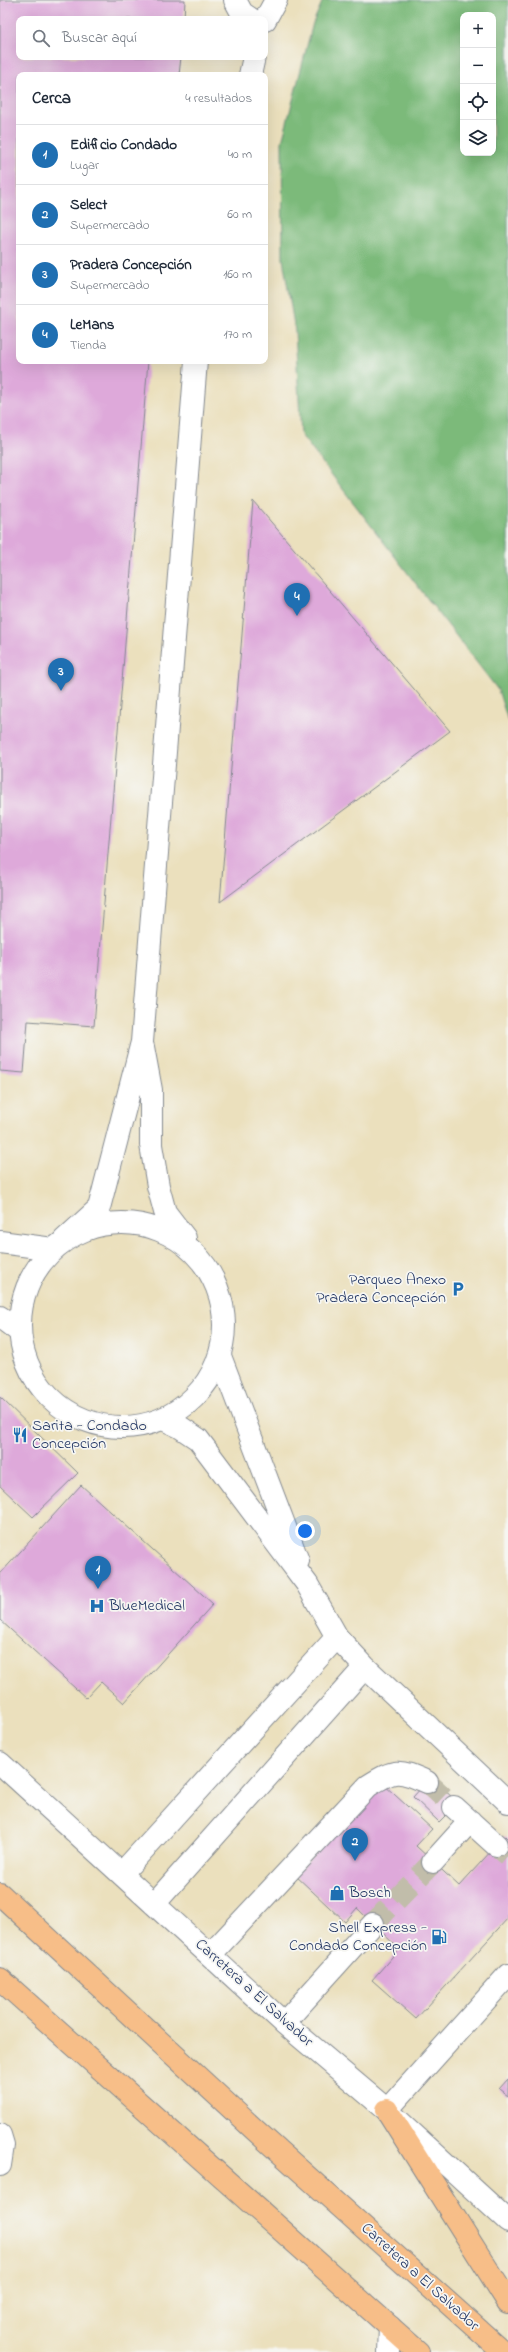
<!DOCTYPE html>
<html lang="es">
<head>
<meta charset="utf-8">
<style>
  body { margin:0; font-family:"Indie Flower",sans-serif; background:#f6f6f7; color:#1f2937 }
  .controls { position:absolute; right:12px; top:12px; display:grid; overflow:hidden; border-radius:8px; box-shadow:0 4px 16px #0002 }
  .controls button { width:36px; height:36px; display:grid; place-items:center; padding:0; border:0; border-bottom:1px solid #e0e1e3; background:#fff; color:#1f2937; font:20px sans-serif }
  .you { position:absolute; left:305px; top:1531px; width:14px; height:14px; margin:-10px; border:3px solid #fff; border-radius:50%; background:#1a73e8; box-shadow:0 0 0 6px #1a73e833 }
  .badge { display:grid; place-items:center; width:26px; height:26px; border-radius:50%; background:#1f6fb2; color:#fff; font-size:13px; font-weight:700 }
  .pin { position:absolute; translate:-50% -33px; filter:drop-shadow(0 1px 2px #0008) }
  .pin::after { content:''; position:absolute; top:21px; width:14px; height:12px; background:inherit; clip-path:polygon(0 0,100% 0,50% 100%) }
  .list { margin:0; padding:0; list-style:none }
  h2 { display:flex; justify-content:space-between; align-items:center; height:52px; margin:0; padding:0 16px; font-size:17px }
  h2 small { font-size:13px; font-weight:400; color:#747a83 }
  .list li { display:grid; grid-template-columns:26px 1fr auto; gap:12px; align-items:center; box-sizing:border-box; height:60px; padding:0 16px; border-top:1px solid #e0e1e3 }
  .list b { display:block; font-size:15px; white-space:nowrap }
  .list p { margin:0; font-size:13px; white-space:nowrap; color:#747a83 }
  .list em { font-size:13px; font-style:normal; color:#747a83 }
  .icon { flex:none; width:22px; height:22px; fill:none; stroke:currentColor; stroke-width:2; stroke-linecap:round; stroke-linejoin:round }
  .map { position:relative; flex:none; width:508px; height:2352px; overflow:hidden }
  .search { position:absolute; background:#fff; box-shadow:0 4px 16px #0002; left:16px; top:16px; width:252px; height:44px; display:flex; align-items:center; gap:10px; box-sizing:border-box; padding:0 14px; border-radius:8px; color:#747a83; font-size:15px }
  .panel { position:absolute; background:#fff; box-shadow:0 4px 16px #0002; left:16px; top:72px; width:252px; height:292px; border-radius:8px }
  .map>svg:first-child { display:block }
</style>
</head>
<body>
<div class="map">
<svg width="508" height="2352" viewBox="0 0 508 2352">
  <rect width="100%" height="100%" fill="#f6f6f2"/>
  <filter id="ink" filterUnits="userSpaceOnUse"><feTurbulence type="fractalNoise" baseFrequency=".025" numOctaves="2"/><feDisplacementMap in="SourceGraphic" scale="8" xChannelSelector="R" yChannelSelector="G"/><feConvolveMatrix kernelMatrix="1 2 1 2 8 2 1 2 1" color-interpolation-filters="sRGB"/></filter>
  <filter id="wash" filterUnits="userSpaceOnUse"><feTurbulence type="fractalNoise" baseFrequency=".012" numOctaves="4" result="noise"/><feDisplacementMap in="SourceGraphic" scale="16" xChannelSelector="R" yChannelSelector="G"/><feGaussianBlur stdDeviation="0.9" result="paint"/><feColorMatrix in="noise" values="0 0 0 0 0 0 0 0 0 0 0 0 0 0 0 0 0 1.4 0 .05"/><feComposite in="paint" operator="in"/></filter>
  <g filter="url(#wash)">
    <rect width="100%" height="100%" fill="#ebe0bd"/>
    <path fill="#7cba7a" stroke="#4c746c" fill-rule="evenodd" d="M323,0h185v721l-10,-31 -197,-255 -6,-104 -12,-72 -1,-117 31,-119zM463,15h30v138h-30z"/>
    <g id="blocks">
      <path fill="#dea9da" d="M0,0h185l-1,19h-165v38h162l-2,18h-160v286h129l-54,665 -66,-5 -4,52 -24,-2z
        M253,501l197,230 -230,171z
        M0,1397l78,76 -45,44 -33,-31z
        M81,1485l132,119 -89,99 -23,-21 -15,16 -86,-78v-46z
        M431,1777l27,26 -19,19 -26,-25z
        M382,1783l50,46 -16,17 43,40 46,-50 3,3v79l-92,101 -44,-39 27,-31 -42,-41 -12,14 -50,-47z
        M508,2079v17l-9,-7z"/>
    </g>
  </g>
  <g filter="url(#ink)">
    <use href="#blocks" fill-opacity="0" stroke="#83888e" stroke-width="1"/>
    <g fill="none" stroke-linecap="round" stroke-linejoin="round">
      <path stroke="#c1bdaa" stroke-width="22" stroke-dasharray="22 11" stroke-linecap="butt" d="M427,1782l27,25
        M496,1845l12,10
        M373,1924l60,-62"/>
      <g stroke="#83888e" stroke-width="24">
        <path id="minor" d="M235,0l7,13 9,6
          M265,20l11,-20
          M250,75l4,-18
          M143,1047l8,43v55l7,41 7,26 20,26
          M20 1325a102 102 0 1 1 204 0a102 102 0 1 1-204 0Z
          M64,1240l35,-32 43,-166 54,-681
          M0,1242l53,7
          M0,1317l20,15
          M220,1356l78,205
          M163,1419l17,8 18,12 109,145 30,53 28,30 143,135
          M0,1763l284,260 103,87 121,111
          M454,1807l42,38
          M433,1862l37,-41
          M122,1873l215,-236
          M154,1904l211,-237
          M211,1954l157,-168c27,-17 30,-17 59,-4
          M284,2023l89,-99
          M387,2110l121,-135
          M0,2135l3,10 -3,20
          M389,2352l1,-25"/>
      </g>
      <g stroke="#83888e" stroke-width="24">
        <path id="highway" d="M0,1894l255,236 248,222
          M0,1979l418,373
          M387,2110l121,192"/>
      </g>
      <use href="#minor" stroke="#fff" stroke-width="22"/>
      <use href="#highway" stroke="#f7be88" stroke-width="22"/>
    </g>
  </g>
  <defs>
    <g id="parking-bare" transform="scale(1.2)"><path d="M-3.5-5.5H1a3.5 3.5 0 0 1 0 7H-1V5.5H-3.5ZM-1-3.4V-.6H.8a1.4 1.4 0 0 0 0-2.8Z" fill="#1f6fb2" stroke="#f6f6f2" stroke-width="2.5" paint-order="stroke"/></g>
    <g id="restaurant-bare" transform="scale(1.2)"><path d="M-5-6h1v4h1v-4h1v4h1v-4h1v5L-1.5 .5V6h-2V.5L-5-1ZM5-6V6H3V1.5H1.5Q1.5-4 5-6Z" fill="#1f6fb2" stroke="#f6f6f2" stroke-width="2.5" paint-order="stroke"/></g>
    <g id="hospital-bare" transform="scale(1.2)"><path d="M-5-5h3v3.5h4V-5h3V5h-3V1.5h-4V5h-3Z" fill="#1f6fb2" stroke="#f6f6f2" stroke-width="2.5" paint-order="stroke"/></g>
    <g id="shop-bare" transform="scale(1.2)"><path d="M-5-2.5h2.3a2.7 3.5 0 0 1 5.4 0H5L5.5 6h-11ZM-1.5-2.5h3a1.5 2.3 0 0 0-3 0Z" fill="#1f6fb2" stroke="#f6f6f2" stroke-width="2.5" paint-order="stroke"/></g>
    <g id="fuel-bare" transform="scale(1.2)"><path d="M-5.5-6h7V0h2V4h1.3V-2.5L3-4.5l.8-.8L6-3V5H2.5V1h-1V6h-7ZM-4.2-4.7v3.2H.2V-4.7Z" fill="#1f6fb2" stroke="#f6f6f2" stroke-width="2.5" paint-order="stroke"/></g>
  </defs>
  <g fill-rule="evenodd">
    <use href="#parking-bare" x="458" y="1289"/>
    <use href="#restaurant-bare" x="20" y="1435"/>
    <use href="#hospital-bare" x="97" y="1606"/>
    <use href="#shop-bare" x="337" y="1893"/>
    <use href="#fuel-bare" x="439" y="1937"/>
  </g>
  <g text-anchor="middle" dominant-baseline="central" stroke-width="3.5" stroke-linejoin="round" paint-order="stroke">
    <g font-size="16" fill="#1b2f5e" stroke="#f6f6f2" text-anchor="start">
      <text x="446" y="1280" text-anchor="end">Parqueo Anexo<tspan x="446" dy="18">Pradera Concepción</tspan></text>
      <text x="32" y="1426">Sarita - Condado<tspan x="32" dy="18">Concepción</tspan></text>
      <text x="109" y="1606">BlueMedical</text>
      <text x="349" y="1893">Bosch</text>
      <text x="427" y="1928" text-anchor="end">Shell Express -<tspan x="427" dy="18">Condado Concepción</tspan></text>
    </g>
    <g font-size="16" fill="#1b2f5e" stroke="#f6f6f2">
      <text transform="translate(254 1993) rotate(42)">Carretera a El Salvador</text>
      <text transform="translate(420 2277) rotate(42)">Carretera a El Salvador</text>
    </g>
  </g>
</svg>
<div class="controls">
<button>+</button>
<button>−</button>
<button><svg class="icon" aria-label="locate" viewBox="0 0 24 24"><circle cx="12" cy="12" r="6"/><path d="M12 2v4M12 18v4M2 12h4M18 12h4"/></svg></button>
<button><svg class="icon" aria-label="layers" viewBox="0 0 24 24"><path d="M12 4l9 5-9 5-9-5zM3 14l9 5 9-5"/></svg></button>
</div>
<div class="you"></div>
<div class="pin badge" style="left:98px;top:1589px">1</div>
<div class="pin badge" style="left:355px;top:1861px">2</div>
<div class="pin badge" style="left:61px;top:691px">3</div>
<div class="pin badge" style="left:297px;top:616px">4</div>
<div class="search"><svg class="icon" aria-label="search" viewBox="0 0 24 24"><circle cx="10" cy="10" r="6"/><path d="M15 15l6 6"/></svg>Buscar aquí</div>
<section class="panel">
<h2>Cerca<small>4 resultados</small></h2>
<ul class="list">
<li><span class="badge">1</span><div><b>Edificio Condado</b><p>Lugar</p></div><em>40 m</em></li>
<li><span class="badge">2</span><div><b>Select</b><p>Supermercado</p></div><em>60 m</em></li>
<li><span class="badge">3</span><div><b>Pradera Concepción</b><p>Supermercado</p></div><em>160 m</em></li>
<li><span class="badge">4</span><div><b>LeMans</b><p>Tienda</p></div><em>170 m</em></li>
</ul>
</section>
</div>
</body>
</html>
